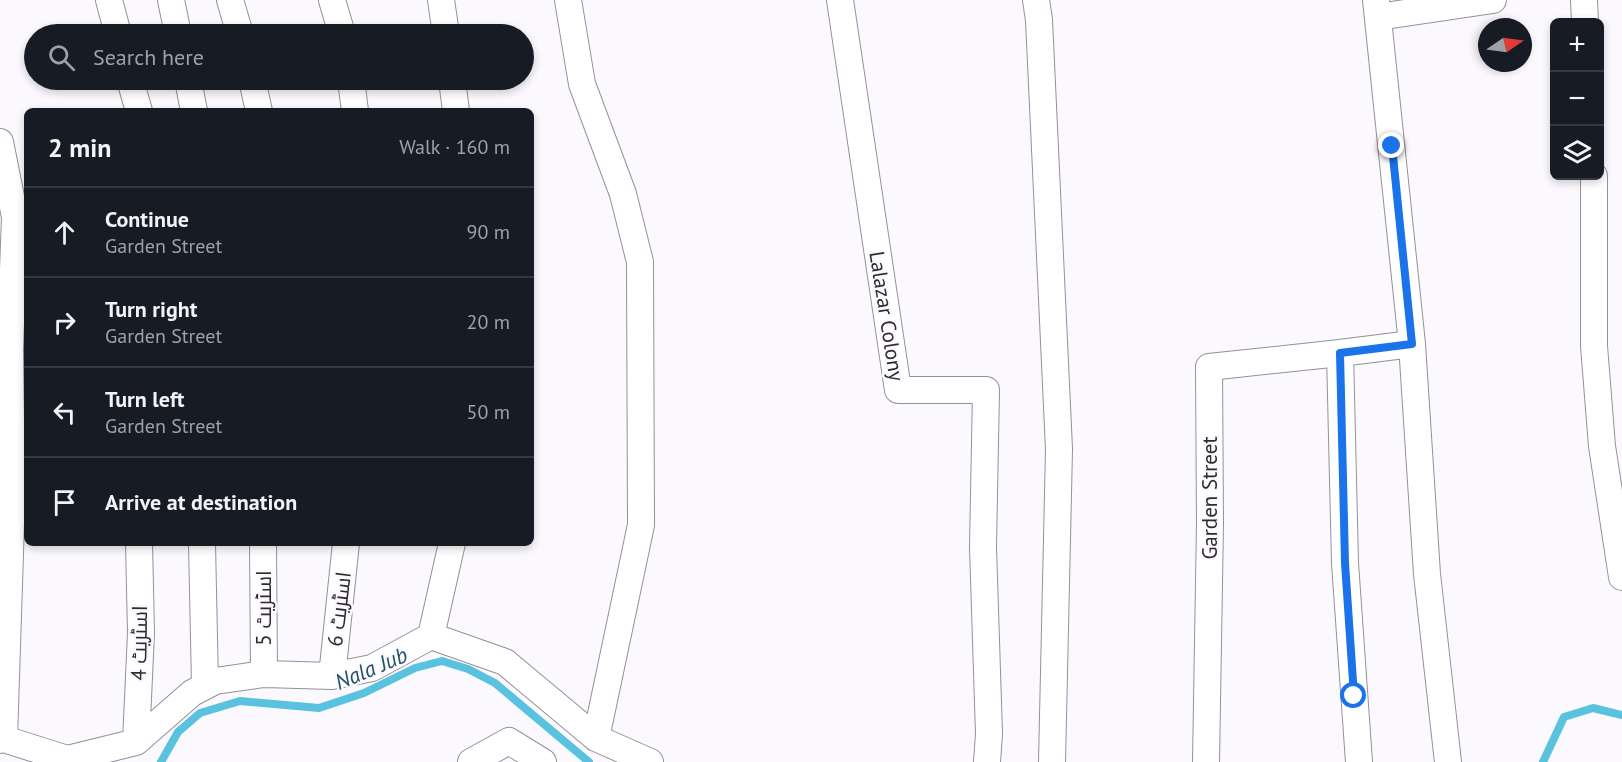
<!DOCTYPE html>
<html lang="en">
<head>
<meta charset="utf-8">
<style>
  body { margin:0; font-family:"PT Sans",Cairo,sans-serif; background:#242831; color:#f1f3f6 }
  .controls { position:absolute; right:18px; top:18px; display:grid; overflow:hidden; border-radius:9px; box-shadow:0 3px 9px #0003 }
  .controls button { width:54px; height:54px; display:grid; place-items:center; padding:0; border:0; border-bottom:2px solid #363941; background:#171b24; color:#f1f3f6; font:30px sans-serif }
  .compass { position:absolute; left:1478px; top:18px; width:54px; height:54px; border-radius:50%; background:#171b24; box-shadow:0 3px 9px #0003; rotate:77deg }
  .stop { position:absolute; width:18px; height:18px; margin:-14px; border:4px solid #1a73e8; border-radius:50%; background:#fff }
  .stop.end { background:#1a73e8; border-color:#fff; box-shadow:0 2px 6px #0008 }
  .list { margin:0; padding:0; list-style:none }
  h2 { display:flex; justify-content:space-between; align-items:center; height:78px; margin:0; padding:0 24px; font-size:26px }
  h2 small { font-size:20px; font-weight:400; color:#9ea1a6 }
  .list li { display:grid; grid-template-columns:39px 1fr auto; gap:18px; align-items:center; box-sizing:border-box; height:90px; padding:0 24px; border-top:2px solid #363941 }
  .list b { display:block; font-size:22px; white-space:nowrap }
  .list p { margin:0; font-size:20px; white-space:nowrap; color:#9ea1a6 }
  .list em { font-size:20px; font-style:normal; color:#9ea1a6 }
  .icon { flex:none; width:33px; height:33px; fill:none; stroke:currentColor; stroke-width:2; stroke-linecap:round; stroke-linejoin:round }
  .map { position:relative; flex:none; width:1622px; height:762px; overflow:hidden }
  .search { position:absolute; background:#171b24; box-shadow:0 3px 9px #0003; left:24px; top:24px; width:510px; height:66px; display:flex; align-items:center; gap:15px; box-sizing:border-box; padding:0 21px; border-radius:33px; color:#9ea1a6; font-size:22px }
  .panel { position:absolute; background:#171b24; box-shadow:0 3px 9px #0003; left:24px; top:108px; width:510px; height:438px; border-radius:9px }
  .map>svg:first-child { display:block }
</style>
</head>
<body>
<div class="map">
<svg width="1622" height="762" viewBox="0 0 1622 762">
  <rect width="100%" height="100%" fill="#fbf9fe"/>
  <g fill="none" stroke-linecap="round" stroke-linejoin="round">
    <path stroke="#59c2df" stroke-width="8" d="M161,762l17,-30 22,-19 40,-12 79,7 45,-15 51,-25 27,-7 26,8 27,14 94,79
      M1543,762l21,-45 29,-9 29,7"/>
    <g stroke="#94909b" stroke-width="28">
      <path id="minor" d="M109,0l9,34
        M171,0l7,34
        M230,0l10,34
        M332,0l10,34
        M441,0l5,34
        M568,0l14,84 41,110 17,68 1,263 -45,213
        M840,0l58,390h88l-3,157 6,187 -2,28
        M1036,0l3,20 20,429 -7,313
        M1376,0l36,344 15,230 21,188
        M1584,0l1,22
        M1378,17l115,-17
        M130,80l9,31
        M188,80l6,31
        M252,80l7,31
        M351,80l4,31
        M452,80l4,31
        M0,142l15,75 -5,132 2,143 -8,247
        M1594,176v170l8,100 20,131
        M202,543l3,143
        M263,543l1,131
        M431,636l21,-93
        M332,676l14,-133
        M0,740l4,-1 63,20 69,-17 56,-49 23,-12 49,-7 68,2 40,-8 59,-32 74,26 91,76 54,24
        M136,742l5,-109 -2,-90
        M471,762l38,-21 34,21
        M1206,762l4,-239 -1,-156 131,-14
        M1359,762l-14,-199 -5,-210 72,-9"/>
    </g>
    <use href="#minor" stroke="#fff" stroke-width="26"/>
  </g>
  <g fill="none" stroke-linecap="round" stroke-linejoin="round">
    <path stroke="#1a73e8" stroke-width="8" d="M1354,696l-9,-133 -5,-210 72,-9 -20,-198"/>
  </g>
  <g text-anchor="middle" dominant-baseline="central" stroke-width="5" stroke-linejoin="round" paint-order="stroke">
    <g font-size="21" fill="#2d2b2f" stroke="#fbf9fe">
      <text transform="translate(887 316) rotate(81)">Lalazar Colony</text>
      <text transform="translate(1209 498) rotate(-90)">Garden Street</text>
      <text transform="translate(263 608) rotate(-90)">اسٹریٹ 5</text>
      <text transform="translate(339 609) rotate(-83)">اسٹریٹ 6</text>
      <text transform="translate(139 643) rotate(-89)">اسٹریٹ 4</text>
    </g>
    <g font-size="22" font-style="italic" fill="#24515e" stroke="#fbf9fe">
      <text transform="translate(371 668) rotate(-23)">Nala Jub</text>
    </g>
  </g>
</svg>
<div class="controls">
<button>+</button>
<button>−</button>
<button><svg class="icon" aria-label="layers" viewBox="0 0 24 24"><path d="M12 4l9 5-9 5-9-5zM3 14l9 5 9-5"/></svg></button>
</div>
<svg class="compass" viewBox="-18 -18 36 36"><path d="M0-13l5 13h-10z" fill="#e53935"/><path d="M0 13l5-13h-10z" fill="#9ea1a6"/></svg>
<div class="stop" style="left:1354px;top:696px"></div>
<div class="stop end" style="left:1392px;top:146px"></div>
<div class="search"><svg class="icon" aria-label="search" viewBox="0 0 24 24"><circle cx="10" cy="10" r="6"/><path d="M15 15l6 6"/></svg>Search here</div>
<section class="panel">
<h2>2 min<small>Walk · 160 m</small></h2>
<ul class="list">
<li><svg class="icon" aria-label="ahead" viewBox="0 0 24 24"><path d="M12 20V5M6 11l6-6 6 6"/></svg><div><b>Continue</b><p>Garden Street</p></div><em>90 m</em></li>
<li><svg class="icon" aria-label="right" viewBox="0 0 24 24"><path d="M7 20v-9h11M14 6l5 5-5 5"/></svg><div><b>Turn right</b><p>Garden Street</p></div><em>20 m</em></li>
<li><svg class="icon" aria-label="left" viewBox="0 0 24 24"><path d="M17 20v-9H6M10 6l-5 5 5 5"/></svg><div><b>Turn left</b><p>Garden Street</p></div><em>50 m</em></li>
<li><svg class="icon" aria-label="arrive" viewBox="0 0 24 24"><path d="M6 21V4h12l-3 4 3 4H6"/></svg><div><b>Arrive at destination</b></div></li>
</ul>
</section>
</div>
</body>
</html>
